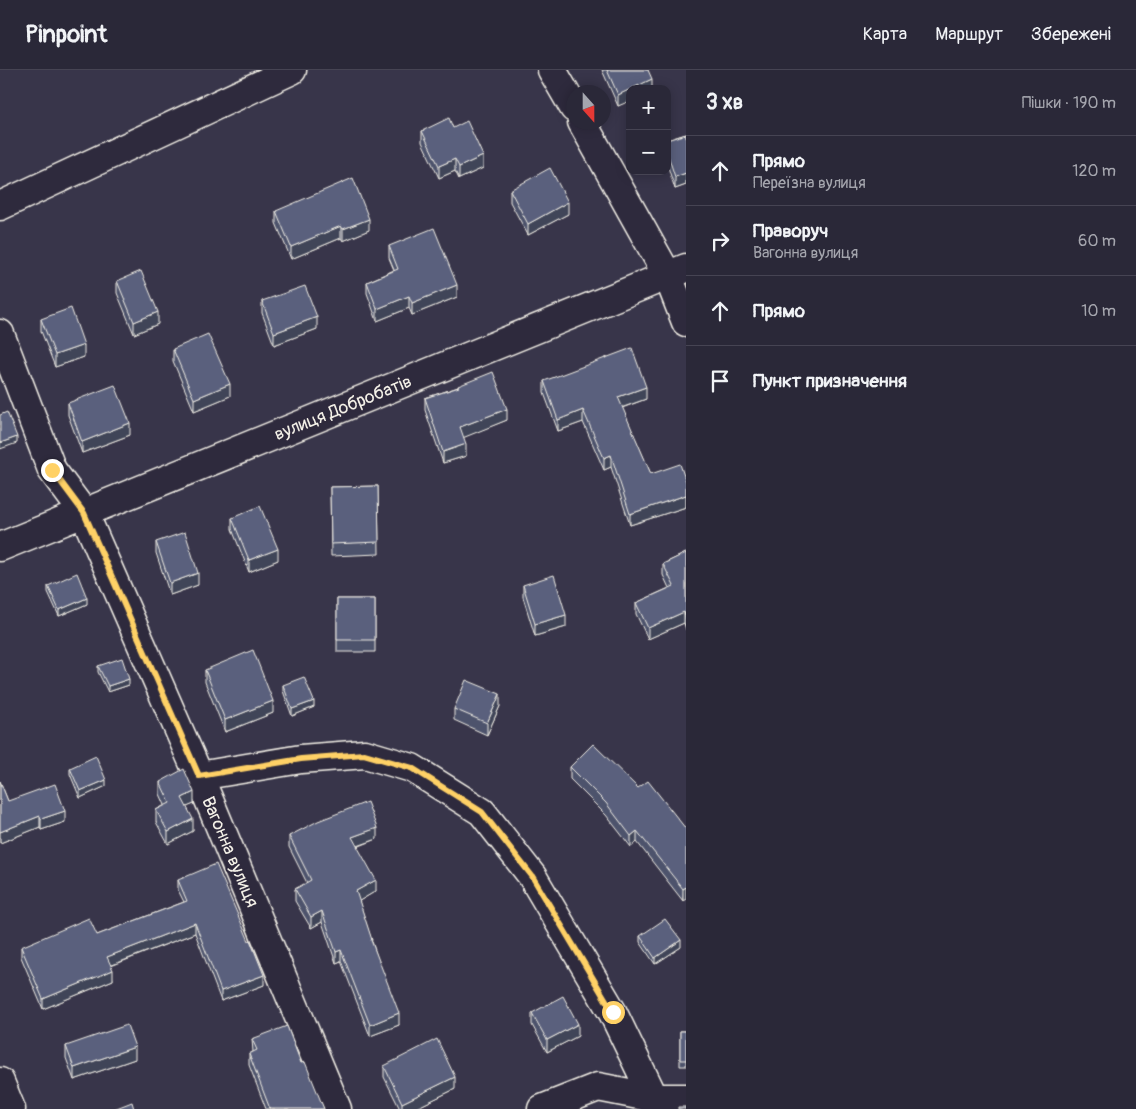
<!DOCTYPE html>
<html lang="uk">
<head>
<meta charset="utf-8">
<style>
  body { margin:0; font-family:Pangolin,sans-serif; background:#323040; color:#f1f3f6 }
  .controls { position:absolute; right:15px; top:15px; display:grid; overflow:hidden; border-radius:10px; box-shadow:0 2px 12px #0003 }
  .controls button { width:45px; height:45px; display:grid; place-items:center; padding:0; border:0; border-bottom:1px solid #464453; background:#2a2838; color:#f1f3f6; font:25px sans-serif }
  .compass { position:absolute; left:566px; top:15px; width:45px; height:45px; border-radius:50%; background:#2a2838; box-shadow:0 2px 12px #0003; rotate:159deg }
  .stop { position:absolute; width:15px; height:15px; margin:-11px; border:4px solid #ffd166; border-radius:50%; background:#fff }
  .stop.end { background:#ffd166; border-color:#fff; box-shadow:0 1px 5px #0008 }
  .list { margin:0; padding:0; list-style:none }
  h2 { display:flex; justify-content:space-between; align-items:center; height:65px; margin:0; padding:0 20px; font-size:21px }
  h2 small { font-size:16px; font-weight:400; color:#a5a6ae }
  .list li { display:grid; grid-template-columns:32px 1fr auto; gap:15px; align-items:center; box-sizing:border-box; height:70px; padding:0 20px; border-top:1px solid #464453 }
  .list b { display:block; font-size:19px; white-space:nowrap }
  .list p { margin:0; font-size:16px; white-space:nowrap; color:#a5a6ae }
  .list em { font-size:16px; font-style:normal; color:#a5a6ae }
  .icon { flex:none; width:28px; height:28px; fill:none; stroke:currentColor; stroke-width:2; stroke-linecap:round; stroke-linejoin:round }
  .map { position:relative; flex:none; width:686px; height:1039px; overflow:hidden }
  header { display:flex; align-items:center; gap:30px; box-sizing:border-box; height:70px; padding:0 25px; background:#2a2838; border-bottom:1px solid #464453 }
  header strong { font-size:24px }
  nav { display:flex; gap:28px; margin-inline-start:auto; font-size:18px }
  main { display:flex }
  aside { flex:1; background:#2a2838 }
  .map>svg:first-child { display:block }
</style>
</head>
<body>
<header>
<strong>Pinpoint</strong>
<nav><a>Карта</a><a>Маршрут</a><a>Збережені</a></nav>
</header>
<main>
<div class="map">
<svg width="686" height="1039" viewBox="0 0 686 1039">
  <rect width="100%" height="100%" fill="#38354a"/>
  <filter id="ink" filterUnits="userSpaceOnUse"><feTurbulence type="fractalNoise" baseFrequency=".02" numOctaves="2"/><feDisplacementMap in="SourceGraphic" scale="10" xChannelSelector="R" yChannelSelector="G"/><feConvolveMatrix kernelMatrix="1 2 1 2 8 2 1 2 1" color-interpolation-filters="sRGB"/></filter>
  <g filter="url(#ink)">
    <g fill="none" stroke-linecap="round" stroke-linejoin="round">
      <g stroke="#f4f1e8" stroke-width="31">
        <path id="minor" d="M552,0l22,38
          M582,52l86,154 18,46
          M0,136l292,-136
          M0,264l52,136 32,43 115,263 138,333
          M0,477l686,-279
          M199,706l102,-17 64,-5 47,14 70,44 50,64 81,137 41,85v11
          M0,1012l11,27
          M542,1039l56,-22 56,11h32"/>
      </g>
      <use href="#minor" stroke="#2f2a3d" stroke-width="28"/>
    </g>
    <path fill="#4d536c" stroke="#f4f1e8" d="M602,0h46l4,19 -34,17z
      M453,58l30,40 -24,11 -4,-8 -16,7 -17,-36v-11z
      M686,64v51l-11,4 -8,-25v-24z
      M510,120l58,24 -40,21 -18,-33z
      M276,141l93,19 -26,11 -2,-3 -50,21 -15,-36z
      M389,176l68,51 -45,18 -3,-7 -32,13 -10,-28v-11l27,-12 -5,-12z
      M117,211l41,43 -24,10 -17,-41z
      M262,231l55,28 -43,16 -12,-32z
      M41,249l43,38 -29,10 -14,-36z
      M173,279l57,47 -36,15 -21,-50z
      M544,311l102,18 -24,9 29,66 35,8v25l-56,18 -19,-58 -7,3 -21,-48 -25,9 -14,-38z
      M458,316l49,34 -44,17 3,19 -23,7 -18,-53v-12l33,-11z
      M68,333l62,32 -48,18 -14,-38z
      M378,416l1,68 -48,2 -1,-69z
      M232,448l46,42 -29,12 -17,-43z
      M156,472l42,43 -28,10 -14,-42z
      M686,483v77l-2,-7 -36,16 -12,-25v-11l33,-15 -6,-13v-11z
      M523,515l43,42 -31,9 -12,-39z
      M48,516l39,18 -28,12 -11,-24z
      M337,529h38v53h-38z
      M98,596l31,19 -21,7 -10,-20z
      M205,600l68,43 -48,19 -20,-50z
      M283,615l31,22 -22,9 -9,-25z
      M500,636l-13,29 -33,-15v-11z
      M570,697l68,21 48,41 -3,72 -46,-59 -6,5 -25,-32 -36,-36z
      M70,698l36,18 -26,12 -10,-24z
      M0,711l8,20 57,21 -24,8 -1,-3 -40,16z
      M160,712l34,22 -8,3 7,24 -25,13 -12,-22v-12l9,-5 -5,-11z
      M289,766l88,3 -20,8 19,44 -17,10 40,124 -29,11 -29,-75 -5,2 -14,-41 -11,6 -16,-27v-12l12,-6 -18,-36z
      M178,810l86,105 -43,16 -26,-68 -84,33 2,14 -70,29 -22,-52v-10l76,-12 87,-33 -6,-12z
      M640,866l41,11 -26,17 -15,-22z
      M532,943l46,23 -31,16 -15,-27z
      M680,961h6v35h-6z
      M252,969l49,24 23,46h-58l-17,-44v-11l4,-2z
      M66,976l69,13 -61,21 -8,-22z
      M384,996l71,23 -41,20h-14l-16,-32z"/>
    <path fill="#3f4458" stroke="#f4f1e8" d="M652,9v10h-21z
      M630,19v12l-12,5v-11z
      M483,86v12l-24,11v-12z
      M455,89v12l-16,7v-12z
      M686,103v12l-11,4v-12z
      M568,132v12l-40,21v-11z
      M369,149v11l-26,11v-12z
      M341,156v12l-50,21v-12z
      M457,215v12l-45,18v-12z
      M409,226v12l-32,13v-12z
      M158,242v12l-24,10v-12z
      M317,247v12l-43,16v-12z
      M84,275v12l-29,10v-12z
      M230,314v12l-36,15v-12z
      M646,317v12l-28,10v-12z
      M507,339v11l-47,19v-12z
      M583,340v12l-25,9v-11z
      M130,353v12l-48,18v-11z
      M17,367v6l-17,6v-6z
      M466,374v12l-23,7v-11z
      M611,385v12l-7,3v-12z
      M686,425v12l-56,18v-11z
      M278,479v11l-29,12v-12z
      M198,503v12l-28,10v-12z
      M87,528v6l-28,12v-6z
      M684,542v11l-36,16v-11z
      M566,545v12l-31,9v-12z
      M129,609v6l-21,7v-6z
      M500,624v12l-13,29v-12z
      M273,631v12l-48,19v-12z
      M314,631v6l-22,9v-7z
      M106,710v6l-26,12v-7z
      M194,722v12l-12,5v-11z
      M65,741v11l-24,8v-11z
      M40,746v11l-40,16v-11z
      M193,749v12l-25,13v-12z
      M377,758v11l-25,9v-11z
      M637,761v11l-6,5v-11z
      M376,810v11l-20,12v-12z
      M686,817v12l-3,2v-12z
      M322,841v11l-11,6v-11z
      M195,853v10l-88,34v-10z
      M681,870v7l-26,17v-6z
      M341,880v11l-5,2v-11z
      M113,900v10l-70,29v-10z
      M264,905v10l-43,16v-10z
      M399,943v12l-29,11v-11z
      M578,954v12l-31,16v-12z
      M135,977v12l-61,21v-12z
      M455,1007v12l-41,20h-12v-6z"/>
    <path fill="#5a617d" stroke="#f4f1e8" d="M607,0h41l4,9 -34,16z
      M449,48l4,10 14,-7 16,35 -24,11 -4,-8 -16,7 -17,-35z
      M686,64v39l-11,4 -8,-25v-12z
      M550,98l18,34 -40,22 -18,-34z
      M353,108l16,41 -26,10 -2,-3 -50,21 -15,-36z
      M434,158l23,57 -45,18 -3,-7 -32,13 -10,-27 31,-13 -9,-23z
      M141,201l17,41 -24,10 -17,-41z
      M305,216l12,31 -43,16 -12,-32z
      M71,238l13,37 -29,10 -14,-36z
      M208,264l22,50 -36,15 -21,-50z
      M632,278l14,39 -28,10 33,77 29,-10 6,18v13l-56,19 -19,-59 -7,3 -21,-48 -25,10 -14,-39z
      M493,302l14,37 -47,18 6,17 -23,8 -18,-54 34,-11 -1,-1z
      M115,315l15,38 -48,19 -14,-39z
      M7,342l10,25 -17,6v-28z
      M378,416l1,56 -48,2 -1,-57z
      M260,436l18,43 -29,11 -17,-42z
      M185,462l13,41 -28,10 -14,-41z
      M686,483v66l-2,-7 -36,16 -12,-25 38,-17 -11,-22z
      M77,503l10,25 -28,12 -11,-24z
      M554,505l12,40 -31,9 -12,-39z
      M337,529h38v41h-38z
      M253,580l20,51 -48,19 -20,-50z
      M122,588l7,21 -21,7 -10,-20z
      M304,607l10,24 -22,8 -9,-24z
      M466,610l34,14 -13,29 -33,-14z
      M593,674l45,44 10,-7 38,48v58l-3,2 -46,-58 -6,5 -25,-33 -36,-36z
      M96,686l10,24 -26,11 -10,-23z
      M184,699l10,23 -12,6 11,21 -25,13 -12,-22 14,-7 -10,-21z
      M0,711l8,20 47,-17 10,27 -24,8 -1,-3 -40,16z
      M367,732l10,26 -25,9 24,43 -20,11 16,49h-1l28,73 -29,12 -29,-75 -5,2 -14,-41 -11,6 -16,-28 16,-9 -22,-44 29,-15z
      M216,794l33,77 1,-1 14,35 -43,16 -26,-68 -88,34 6,13 -70,29 -22,-52 68,-29 8,17 90,-34 -9,-21z
      M665,849l16,21 -26,18 -15,-22z
      M563,926l15,28 -31,16 -15,-27z
      M127,955l8,22 -61,21 -8,-22z
      M287,956l14,37 4,-1 19,47h-54l-21,-55 8,-4 -5,-11z
      M680,961h6v29h-6z
      M437,969l18,38 -53,26 -18,-37z
      M132,1032l2,7h-20z
      M678,1037h8v2h-8z"/>
  </g>
  <g fill="none" stroke-linecap="round" stroke-linejoin="round" filter="url(#ink)">
    <path stroke="#ffd166" stroke-width="6" d="M52,400l32,43 115,263 102,-17 63,-5 48,14 70,44 50,64 81,136"/>
  </g>
  <g text-anchor="middle" dominant-baseline="central" stroke-width="4" stroke-linejoin="round" paint-order="stroke">
    <g font-size="18" fill="#f4f1e8" stroke="#2f2a3d">
      <text transform="translate(343 338) rotate(-22)">вулиця Добробатів</text>
      <text transform="translate(230 782) rotate(67)">Вагонна вулиця</text>
    </g>
  </g>
</svg>
<div class="controls">
<button>+</button>
<button>−</button>
</div>
<svg class="compass" viewBox="-18 -18 36 36"><path d="M0-13l5 13h-10z" fill="#e53935"/><path d="M0 13l5-13h-10z" fill="#a5a6ae"/></svg>
<div class="stop" style="left:613px;top:942px"></div>
<div class="stop end" style="left:52px;top:400px"></div>
</div>
<aside>
<h2>3 хв<small>Пішки · 190 m</small></h2>
<ul class="list">
<li><svg class="icon" aria-label="ahead" viewBox="0 0 24 24"><path d="M12 20V5M6 11l6-6 6 6"/></svg><div><b>Прямо</b><p>Переїзна вулиця</p></div><em>120 m</em></li>
<li><svg class="icon" aria-label="right" viewBox="0 0 24 24"><path d="M7 20v-9h11M14 6l5 5-5 5"/></svg><div><b>Праворуч</b><p>Вагонна вулиця</p></div><em>60 m</em></li>
<li><svg class="icon" aria-label="ahead" viewBox="0 0 24 24"><path d="M12 20V5M6 11l6-6 6 6"/></svg><div><b>Прямо</b></div><em>10 m</em></li>
<li><svg class="icon" aria-label="arrive" viewBox="0 0 24 24"><path d="M6 21V4h12l-3 4 3 4H6"/></svg><div><b>Пункт призначення</b></div></li>
</ul>
</aside>
</main>
</body>
</html>
